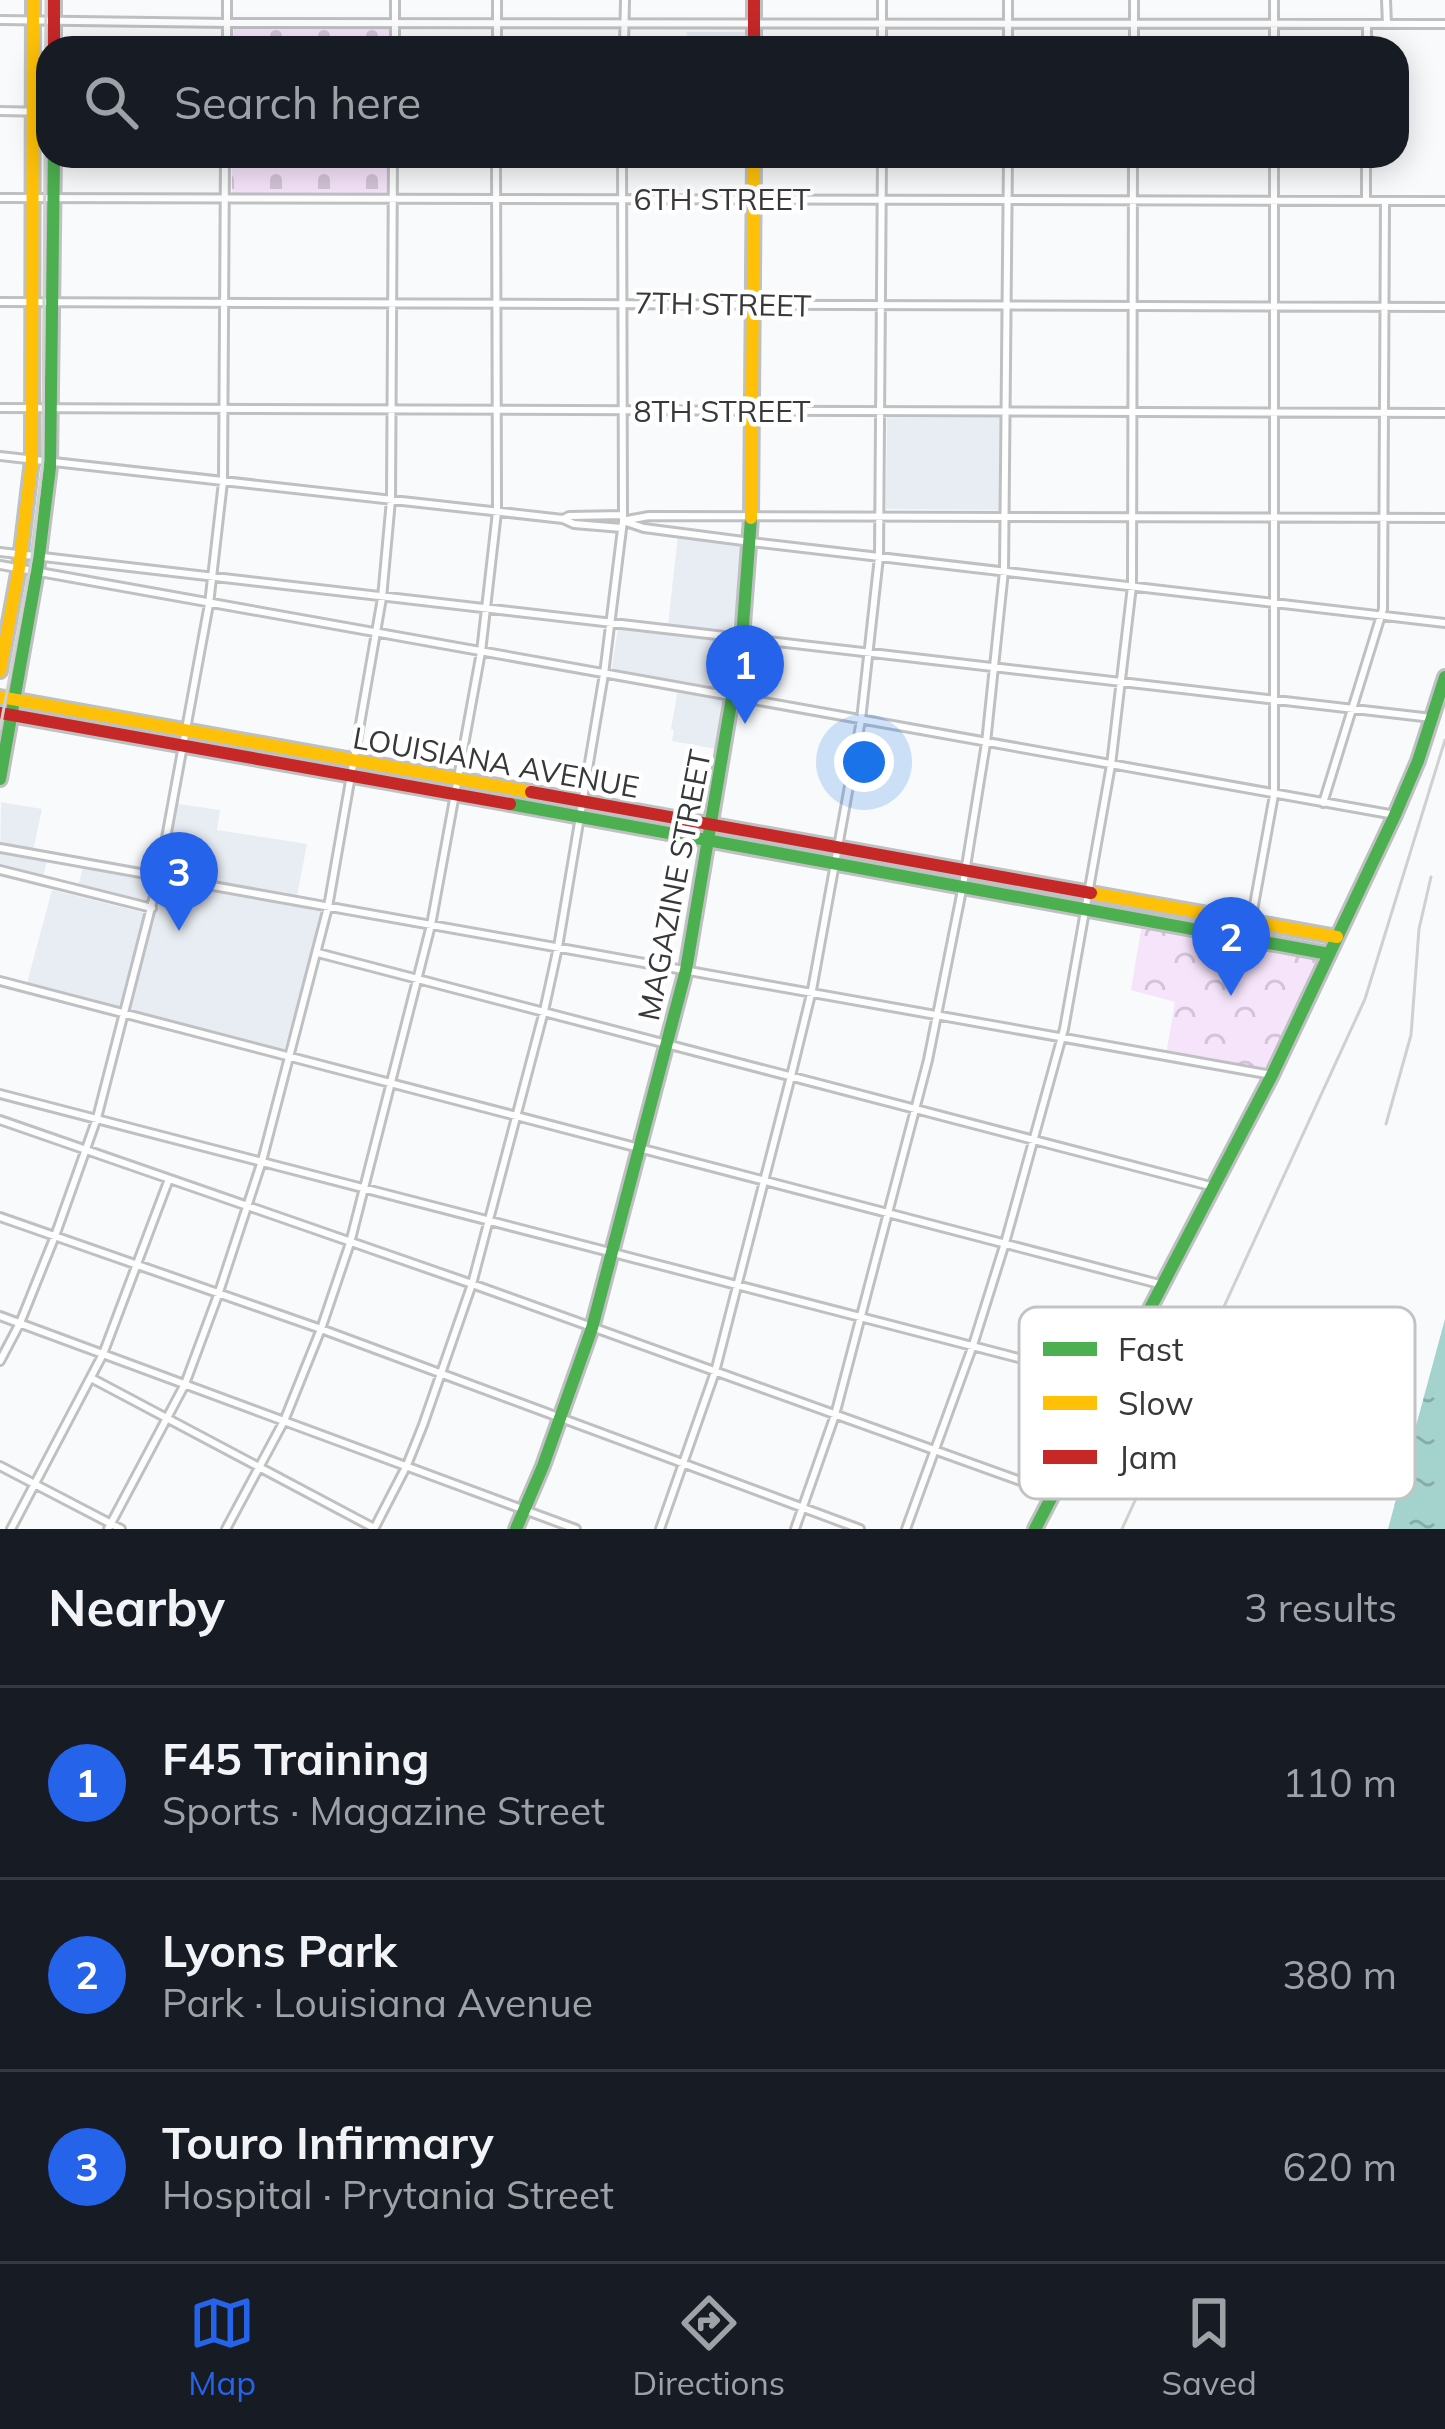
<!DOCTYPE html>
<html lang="en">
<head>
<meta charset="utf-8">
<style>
  body { margin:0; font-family:Mulish,sans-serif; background:#242831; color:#f1f3f6 }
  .you { position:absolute; left:864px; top:762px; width:42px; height:42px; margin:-30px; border:9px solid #fff; border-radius:50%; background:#1a73e8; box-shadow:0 0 0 18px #1a73e833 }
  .badge { display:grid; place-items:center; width:78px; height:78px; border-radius:50%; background:#2563eb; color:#fff; font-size:39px; font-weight:700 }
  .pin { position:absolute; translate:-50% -99px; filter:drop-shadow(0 3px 6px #0008) }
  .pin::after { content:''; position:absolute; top:63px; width:42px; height:36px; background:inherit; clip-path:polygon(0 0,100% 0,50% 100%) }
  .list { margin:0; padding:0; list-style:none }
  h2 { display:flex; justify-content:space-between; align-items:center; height:156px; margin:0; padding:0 48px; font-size:51px }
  h2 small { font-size:39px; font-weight:400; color:#9ea1a6 }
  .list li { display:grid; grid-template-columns:78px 1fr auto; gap:36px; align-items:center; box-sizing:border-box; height:192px; padding:0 48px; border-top:3px solid #363941 }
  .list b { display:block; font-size:45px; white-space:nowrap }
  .list p { margin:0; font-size:39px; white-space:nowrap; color:#9ea1a6 }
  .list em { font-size:39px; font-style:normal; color:#9ea1a6 }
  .icon { flex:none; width:66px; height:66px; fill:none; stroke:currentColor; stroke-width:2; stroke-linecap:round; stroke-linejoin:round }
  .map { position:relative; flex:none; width:1445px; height:1529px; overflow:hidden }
  .search { position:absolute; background:#171b24; box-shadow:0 6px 30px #0003; left:36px; right:36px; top:36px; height:132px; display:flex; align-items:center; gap:30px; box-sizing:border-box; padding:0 42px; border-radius:36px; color:#9ea1a6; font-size:45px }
  .sheet { height:732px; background:#171b24 }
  nav { display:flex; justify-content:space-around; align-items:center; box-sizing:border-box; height:168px; border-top:3px solid #363941; background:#171b24; font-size:33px; color:#9ea1a6 }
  nav a { display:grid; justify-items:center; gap:6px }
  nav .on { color:#2563eb }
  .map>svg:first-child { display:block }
</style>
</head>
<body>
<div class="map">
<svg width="1445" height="1529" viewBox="0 0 1445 1529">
  <defs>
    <pattern id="cemetery-stones" width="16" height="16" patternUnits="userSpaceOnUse" patternTransform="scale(3)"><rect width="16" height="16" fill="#f6e4fb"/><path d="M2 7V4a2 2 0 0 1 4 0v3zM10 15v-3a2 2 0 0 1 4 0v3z" fill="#d4c4d8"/></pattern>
    <pattern id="park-crowns" width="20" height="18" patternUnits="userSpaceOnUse" patternTransform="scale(3)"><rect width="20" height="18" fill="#f6e4fb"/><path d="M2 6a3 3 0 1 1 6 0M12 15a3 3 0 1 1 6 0" fill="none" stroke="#d4c4d8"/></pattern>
    <pattern id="water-ripples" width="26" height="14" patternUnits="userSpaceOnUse" patternTransform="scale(3)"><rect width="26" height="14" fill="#a3d3cc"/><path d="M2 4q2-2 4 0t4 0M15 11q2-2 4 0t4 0" fill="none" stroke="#86aca7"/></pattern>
  </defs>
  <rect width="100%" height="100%" fill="#f8fafc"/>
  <path fill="#e8edf3" d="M687,32h59l1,16h-61z
    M1000,417l-1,93 -113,-1 1,-91z
    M678,535l67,8 -7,65 -7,22 -15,119 -44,-8 2,-11 -3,-1 8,-46 -68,-10 7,-45 49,6z
    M1,802l41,7 -10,47 15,4 -4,18 -43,-10z
    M178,804l42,6 -3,20 90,14 -12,62 26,5 -7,36 -31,106 -256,-70 25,-93 101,25z
    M83,867l69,14 -6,23 -68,-17z"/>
  <path fill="url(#cemetery-stones)" d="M234,27l156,1v20h-157z
    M232,156h155v38l-155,-1z"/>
  <path fill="url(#park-crowns)" d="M1143,918l186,36 -57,121 -106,-20 9,-53 -44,-12z"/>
  <path fill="url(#water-ripples)" d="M1445,1319v210h-57z"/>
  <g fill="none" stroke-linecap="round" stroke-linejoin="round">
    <g stroke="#bec0c2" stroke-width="12">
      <path id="street" d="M395,0v48
        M1274,0v48
        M1386,0l1,24
        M0,20l228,3 1217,1
        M227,48v-48
        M497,48v-48
        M624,48l1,-48
        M882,48v-48
        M1008,48v-48
        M1134,48v-48
        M1367,48v-24
        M0,111l48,1
        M0,198l1445,3
        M1366,200v-44
        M0,302l1445,5
        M0,408l1445,5
        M0,456l563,63 6,-3 53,-1
        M563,519l11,5 48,4
        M627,520l22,-4 796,2
        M623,521l21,7 107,14 694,81
        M0,552l1432,166
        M0,565l1395,250
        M1323,803l60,-194 2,-408
        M0,848l1272,227
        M0,870l152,38
        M1248,938l26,-143v-639
        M318,953l896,234
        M0,981l1163,304
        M0,1094l1111,288
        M0,1120l472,164 582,209
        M0,1217l321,112 539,200
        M0,1316l576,213
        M0,1361l20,-38 35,-87 42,-118 62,-242 50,-272 14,-122 2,-326
        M91,1378l283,150
        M0,1466l121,63
        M11,1529l92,-175 66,-175
        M108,1529l77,-145 33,-89 44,-134 66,-254 54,-309 9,-98 2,-344
        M226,1529l58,-108 37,-92 29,-86 81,-318 50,-273 16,-140 -1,-356
        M374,1529l33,-64 16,-40 49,-141 72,-273 14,-64 46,-273 19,-153 -1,-365
        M660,1529l55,-157 76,-296 21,-86 49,-270 18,-163 3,-401
        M795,1529l40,-114 93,-355 35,-175 23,-142 18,-172 4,-415
        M906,1529l67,-184 32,-102 59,-214 47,-264 21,-179 1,-430"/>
    </g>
    <g stroke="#bec0c2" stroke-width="18">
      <path id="fast" d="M0,779l37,-208 13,-104 4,-311
        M510,804l819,150
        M516,1529l27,-63 49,-138 94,-358 56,-332 9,-120
        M1035,1529l237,-454 123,-260 23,-54 27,-84"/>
    </g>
    <g stroke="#bec0c2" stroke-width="18">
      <path id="slow" d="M751,518l3,-362
        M0,671l19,-103 13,-108 1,-460
        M0,697l531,95
        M1091,893l246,44"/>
    </g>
    <g stroke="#bec0c2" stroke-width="18">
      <path id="jam" d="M54,0v48
        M754,0v48
        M0,713l510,91
        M531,792l560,101"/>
    </g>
    <use href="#street" stroke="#fefeff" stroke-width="6"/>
    <use href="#fast" stroke="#4caf50" stroke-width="12"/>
    <use href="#slow" stroke="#ffc107" stroke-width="12"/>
    <use href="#jam" stroke="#c62828" stroke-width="12"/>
    <path stroke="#d0d0d1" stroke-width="3" d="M0,729l32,-172 11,-97 3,-460"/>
    <path stroke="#d0d0d1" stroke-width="3" d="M1386,1124l25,-89 8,-106 12,-52
      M1122,1529l243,-530 80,-259"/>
  </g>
  <g text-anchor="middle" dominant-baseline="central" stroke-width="9" stroke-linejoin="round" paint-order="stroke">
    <g font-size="30" fill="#37383a" stroke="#fff">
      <text x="722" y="199">6TH STREET</text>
      <text transform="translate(723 304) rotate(1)">7TH STREET</text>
      <text x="722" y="411">8TH STREET</text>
      <text transform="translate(496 762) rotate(10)">LOUISIANA AVENUE</text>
      <text transform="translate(674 885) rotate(-79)">MAGAZINE STREET</text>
    </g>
  </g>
  <rect x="1019" y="1307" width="396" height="192" rx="18" fill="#fff" stroke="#c3c3c4" stroke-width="3"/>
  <rect x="1043" y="1342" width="54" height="14" fill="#4caf50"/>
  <rect x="1043" y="1396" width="54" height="14" fill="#ffc107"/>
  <rect x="1043" y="1450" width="54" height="14" fill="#c62828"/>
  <g font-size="33" fill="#37383a">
    <text x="1118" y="1361">Fast</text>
    <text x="1118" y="1415">Slow</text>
    <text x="1118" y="1469">Jam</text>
  </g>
</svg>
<div class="you"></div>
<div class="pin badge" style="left:745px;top:724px">1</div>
<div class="pin badge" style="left:1231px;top:996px">2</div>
<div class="pin badge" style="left:179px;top:931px">3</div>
<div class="search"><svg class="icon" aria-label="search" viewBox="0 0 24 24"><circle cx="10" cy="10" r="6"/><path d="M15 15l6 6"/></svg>Search here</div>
</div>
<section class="sheet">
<h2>Nearby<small>3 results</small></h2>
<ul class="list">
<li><span class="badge">1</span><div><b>F45 Training</b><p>Sports · Magazine Street</p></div><em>110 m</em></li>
<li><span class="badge">2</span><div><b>Lyons Park</b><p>Park · Louisiana Avenue</p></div><em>380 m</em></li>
<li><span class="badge">3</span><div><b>Touro Infirmary</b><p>Hospital · Prytania Street</p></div><em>620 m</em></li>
</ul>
</section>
<nav>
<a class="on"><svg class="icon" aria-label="map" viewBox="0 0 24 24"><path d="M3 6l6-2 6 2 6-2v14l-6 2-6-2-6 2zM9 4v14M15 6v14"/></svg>Map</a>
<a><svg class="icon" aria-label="directions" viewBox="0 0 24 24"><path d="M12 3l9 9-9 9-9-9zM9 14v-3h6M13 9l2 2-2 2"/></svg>Directions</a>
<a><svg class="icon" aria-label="saved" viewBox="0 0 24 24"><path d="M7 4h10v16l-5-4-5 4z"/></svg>Saved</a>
</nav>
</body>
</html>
